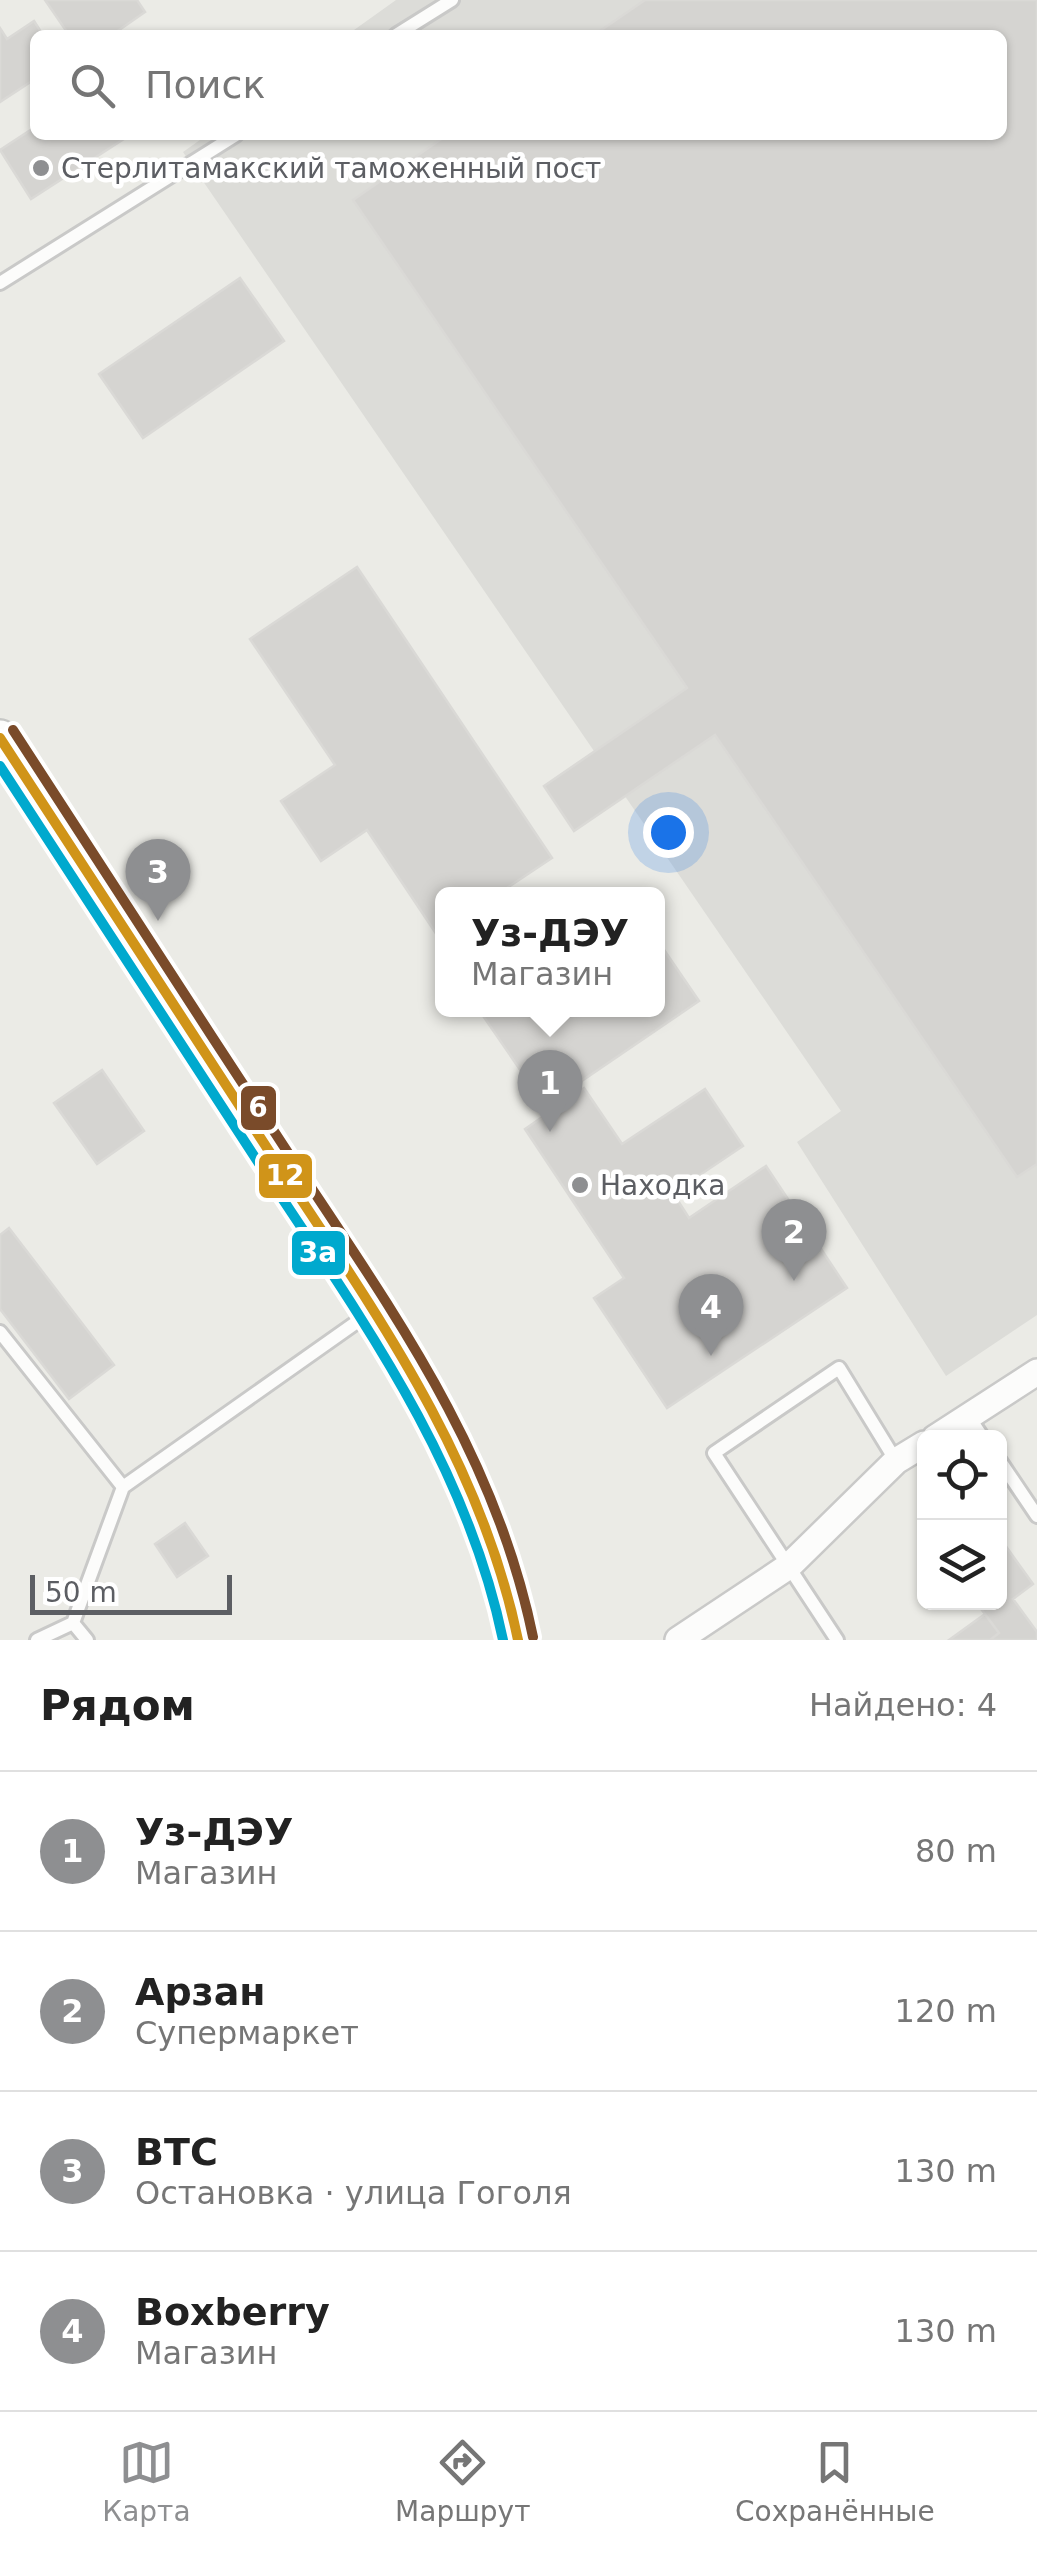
<!DOCTYPE html>
<html lang="ru">
<head>
<meta charset="utf-8">
<style>
  body { margin:0; font-family:"DejaVu Sans",sans-serif; background:#f6f6f6; color:#222 }
  .controls { position:absolute; right:30px; bottom:30px; display:grid; overflow:hidden; border-radius:15px; box-shadow:0 2px 8px #0004 }
  .controls button { width:90px; height:90px; display:grid; place-items:center; padding:0; border:0; border-bottom:2px solid #e0e0e0; background:#fff; color:#222; font:50px sans-serif }
  .scale { position:absolute; left:30px; bottom:25px; width:202px; box-sizing:border-box; padding-left:10px; border:5px solid #5c5e63; border-top:0; font-size:28px; line-height:35px; white-space:nowrap; color:#5c5e63; -webkit-text-stroke:8px #fff; paint-order:stroke }
  .you { position:absolute; left:668px; top:832px; width:35px; height:35px; margin:-25px; border:8px solid #fff; border-radius:50%; background:#1a73e8; box-shadow:0 0 0 15px #1a73e833 }
  .badge { display:grid; place-items:center; width:65px; height:65px; border-radius:50%; background:#8e8f91; color:#fff; font-size:32px; font-weight:700 }
  .pin { position:absolute; translate:-50% -82px; filter:drop-shadow(0 2px 5px #0008) }
  .pin::after { content:''; position:absolute; top:52px; width:35px; height:30px; background:inherit; clip-path:polygon(0 0,100% 0,50% 100%) }
  .popup { position:absolute; left:435px; top:887px; width:230px; height:130px; box-sizing:border-box; display:grid; place-content:center; border-radius:15px; background:#fff; filter:drop-shadow(0 2px 8px #0005); font-size:32px; white-space:nowrap; color:#767676 }
  .popup b { font-size:38px; color:#222 }
  .popup::after { content:''; position:absolute; left:50%; top:100%; margin-left:-20px; border:20px solid transparent; border-top-color:#fff }
  .list { margin:0; padding:0; list-style:none }
  h2 { display:flex; justify-content:space-between; align-items:center; height:130px; margin:0; padding:0 40px; font-size:42px }
  h2 small { font-size:32px; font-weight:400; color:#767676 }
  .list li { display:grid; grid-template-columns:65px 1fr auto; gap:30px; align-items:center; box-sizing:border-box; height:160px; padding:0 40px; border-top:2px solid #e0e0e0 }
  .list b { display:block; font-size:38px; white-space:nowrap }
  .list p { margin:0; font-size:32px; white-space:nowrap; color:#767676 }
  .list em { font-size:32px; font-style:normal; color:#767676 }
  .icon { flex:none; width:55px; height:55px; fill:none; stroke:currentColor; stroke-width:2; stroke-linecap:round; stroke-linejoin:round }
  .map { position:relative; flex:none; width:1037px; height:1640px; overflow:hidden }
  .search { position:absolute; background:#fff; box-shadow:0 2px 8px #0004; left:30px; right:30px; top:30px; height:110px; display:flex; align-items:center; gap:25px; box-sizing:border-box; padding:0 35px; border-radius:15px; color:#767676; font-size:38px }
  .sheet { height:770px; background:#fff }
  nav { display:flex; justify-content:space-around; align-items:center; box-sizing:border-box; height:140px; border-top:2px solid #e0e0e0; background:#fff; font-size:28px; color:#767676 }
  nav a { display:grid; justify-items:center; gap:5px }
  nav .on { color:#8e8f91 }
  .map>svg:first-child { display:block }
</style>
</head>
<body>
<div class="map">
<svg width="1037" height="1640" viewBox="0 0 1037 1640">
  <rect width="100%" height="100%" fill="#ebebe6"/>
  <path fill="#dcdcd8" d="M396,0h641v1315l-91,61 -149,-234 44,-31 -658,-959 24,-17h795v-100h-655z"/>
  <path fill="#d5d4d1" stroke="#dad9d6" stroke-width="2.5" d="M45,0h92l8,12 -33,23h-43z
    M645,0h392v1164l-20,13 -302,-442 -141,96 -30,-45 143,-98 -334,-488 94,-65h555v-100h-408z
    M34,21l9,14h-8v44l-35,23v-74l7,11z
    M35,127v8h95l-99,64 -31,-49z
    M240,278l44,63 -141,97 -44,-64z
    M357,567l195,291 -54,36h-56v38l-5,3 -70,-105 -46,31 -40,-60 54,-36 -85,-126z
    M658,941l41,60 -154,105 -66,-96h179z
    M102,1070l42,61 -47,33 -43,-61z
    M584,1088l38,56 83,-55 38,57 -70,47 16,25 77,-52 81,122 -180,120 -73,-110 30,-20 -99,-149z
    M9,1228l105,137 -45,34 -69,-90v-74z
    M185,1523l23,33 -31,21 -22,-33z
    M1000,1538l33,46 -20,15 24,33v8h-47l9,-7 -23,-31h24z
    M985,1614l14,19 -9,7h-41z"/>
  <g fill="none" stroke-linecap="round" stroke-linejoin="round">
    <g stroke="#c9c9c8" stroke-width="18">
      <path id="lane" d="M396,35l56,-35
        M0,283l236,-148
        M0,1332l123,155
        M969,1417l14,21
        M1000,1461l37,55
        M73,1623l14,17
        M37,1640l36,-17 50,-136 248,-175
        M837,1640l-123,-187 125,-85 57,93"/>
    </g>
    <g stroke="#c9c9c8" stroke-width="30">
      <path id="street" d="M935,1438l102,-66
        M678,1640l111,-74 107,-105 28,-17"/>
    </g>
    <g stroke="#c7c8c6" stroke-width="40">
      <path id="secondary" d="M0,738c91,140 182,280 273,419 91,139 224,316 245,483"/>
    </g>
    <use href="#lane" stroke="#fcfcfb" stroke-width="12"/>
    <use href="#street" stroke="#fcfcfb" stroke-width="25"/>
    <use href="#secondary" stroke="#fcfcfb" stroke-width="35"/>
    <g stroke="#fff" stroke-width="18">
      <path id="bus-1" d="M0,738c90,138 179,275 269,413 102,155 211,304 249,489"/>
    </g>
    <g stroke="#fff" stroke-width="18">
      <path id="bus-2" d="M0,766c87,133 173,266 260,399 99,150 206,296 243,475"/>
    </g>
    <g stroke="#fff" stroke-width="18">
      <path id="bus-3" d="M13,730c89,137 178,275 268,412 104,159 213,304 252,495"/>
    </g>
    <use href="#bus-1" stroke="#d09419" stroke-width="10"/>
    <use href="#bus-2" stroke="#00a9ce" stroke-width="10"/>
    <use href="#bus-3" stroke="#7a4b2a" stroke-width="10"/>
  </g>
  <g fill="#8e8f91" stroke="#fff" stroke-width="4">
    <circle cx="41" cy="168" r="10"/>
    <circle cx="580" cy="1185" r="10"/>
  </g>
  <g text-anchor="middle" dominant-baseline="central" stroke-width="9" stroke-linejoin="round" paint-order="stroke">
    <g font-size="28" fill="#5c5e63" stroke="#fff" text-anchor="start">
      <text x="61" y="168">Стерлитамакский таможенный пост</text>
      <text x="600" y="1185">Находка</text>
    </g>
  </g>
  <g stroke="#fff" stroke-width="4">
    <rect x="239" y="1084" width="39" height="48" rx="10" fill="#7a4b2a"/>
    <rect x="257" y="1152" width="57" height="48" rx="10" fill="#d09419"/>
    <rect x="290" y="1229" width="57" height="48" rx="10" fill="#00a9ce"/>
  </g>
  <g font-size="28" text-anchor="middle" font-weight="bold" fill="#fff">
    <text x="258" y="1117">6</text>
    <text x="285" y="1185">12</text>
    <text x="318" y="1262">3а</text>
  </g>
</svg>
<div class="controls">
<button><svg class="icon" aria-label="locate" viewBox="0 0 24 24"><circle cx="12" cy="12" r="6"/><path d="M12 2v4M12 18v4M2 12h4M18 12h4"/></svg></button>
<button><svg class="icon" aria-label="layers" viewBox="0 0 24 24"><path d="M12 4l9 5-9 5-9-5zM3 14l9 5 9-5"/></svg></button>
</div>
<div class="scale">50 m</div>
<div class="you"></div>
<div class="pin badge" style="left:550px;top:1132px">1</div>
<div class="popup"><b>Уз-ДЭУ</b>Магазин</div>
<div class="pin badge" style="left:794px;top:1281px">2</div>
<div class="pin badge" style="left:158px;top:921px">3</div>
<div class="pin badge" style="left:711px;top:1356px">4</div>
<div class="search"><svg class="icon" aria-label="search" viewBox="0 0 24 24"><circle cx="10" cy="10" r="6"/><path d="M15 15l6 6"/></svg>Поиск</div>
</div>
<section class="sheet">
<h2>Рядом<small>Найдено: 4</small></h2>
<ul class="list">
<li><span class="badge">1</span><div><b>Уз-ДЭУ</b><p>Магазин</p></div><em>80 m</em></li>
<li><span class="badge">2</span><div><b>Арзан</b><p>Супермаркет</p></div><em>120 m</em></li>
<li><span class="badge">3</span><div><b>ВТС</b><p>Остановка · улица Гоголя</p></div><em>130 m</em></li>
<li><span class="badge">4</span><div><b>Boxberry</b><p>Магазин</p></div><em>130 m</em></li>
</ul>
</section>
<nav>
<a class="on"><svg class="icon" aria-label="map" viewBox="0 0 24 24"><path d="M3 6l6-2 6 2 6-2v14l-6 2-6-2-6 2zM9 4v14M15 6v14"/></svg>Карта</a>
<a><svg class="icon" aria-label="directions" viewBox="0 0 24 24"><path d="M12 3l9 9-9 9-9-9zM9 14v-3h6M13 9l2 2-2 2"/></svg>Маршрут</a>
<a><svg class="icon" aria-label="saved" viewBox="0 0 24 24"><path d="M7 4h10v16l-5-4-5 4z"/></svg>Сохранённые</a>
</nav>
</body>
</html>
